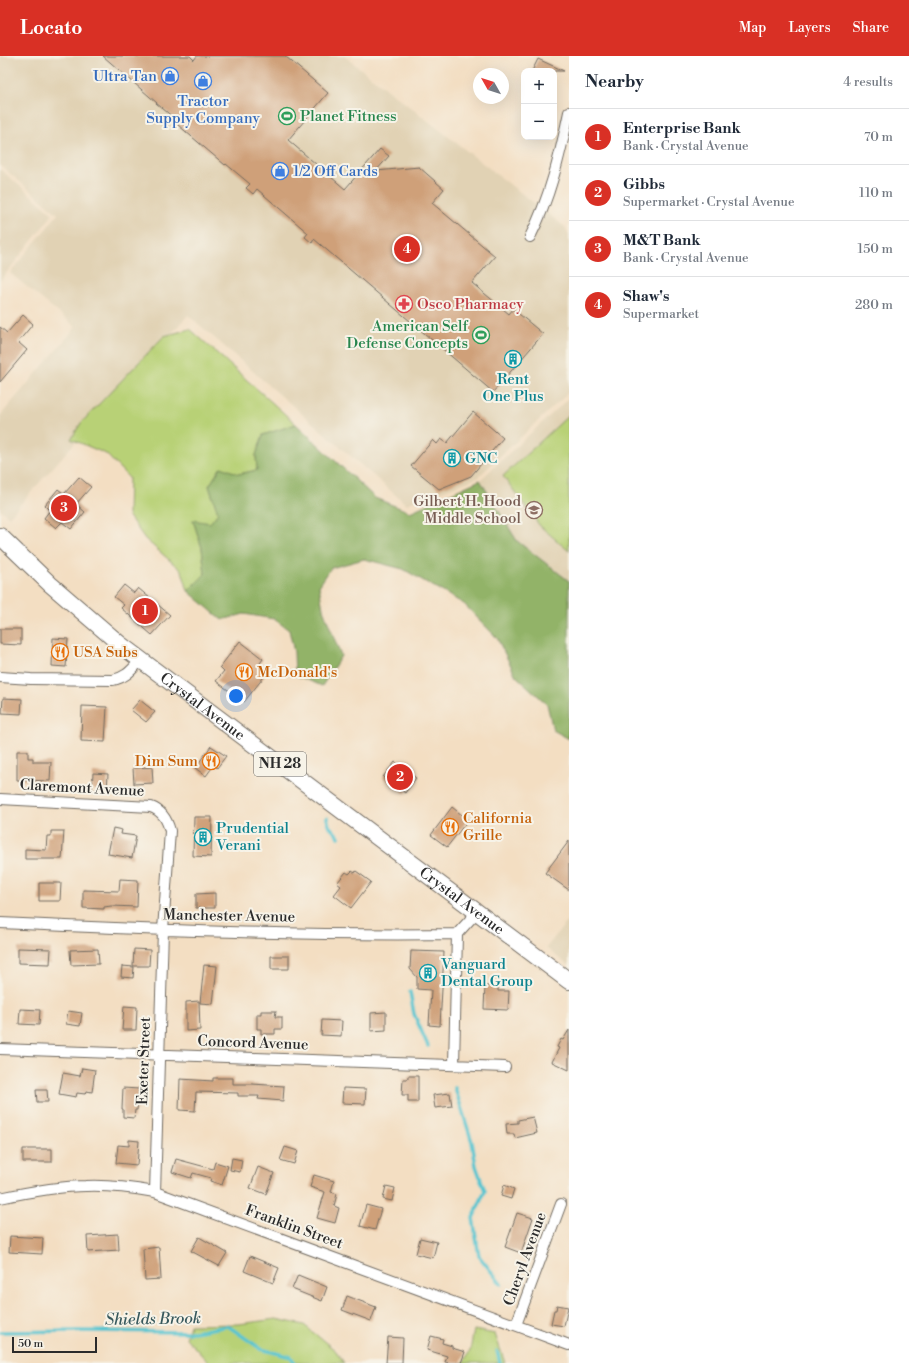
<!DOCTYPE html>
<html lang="en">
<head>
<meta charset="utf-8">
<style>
  body { margin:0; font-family:"Libre Bodoni",serif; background:#f2f2f3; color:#1f2937 }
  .controls { position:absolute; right:12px; top:12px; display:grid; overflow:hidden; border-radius:8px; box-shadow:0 4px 16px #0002 }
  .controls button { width:36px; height:36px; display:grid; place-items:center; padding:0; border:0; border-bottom:1px solid #e0e1e3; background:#fff; color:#1f2937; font:20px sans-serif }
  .compass { position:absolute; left:473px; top:12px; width:36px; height:36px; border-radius:50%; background:#fff; box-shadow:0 4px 16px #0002; rotate:309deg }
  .scale { position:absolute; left:12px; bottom:10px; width:85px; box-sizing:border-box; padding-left:4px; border:2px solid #2b2b2b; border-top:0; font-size:11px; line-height:14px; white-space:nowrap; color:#2b2b2b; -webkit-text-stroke:3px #f7f3e8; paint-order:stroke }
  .you { position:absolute; left:236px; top:640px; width:14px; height:14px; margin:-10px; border:3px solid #fff; border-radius:50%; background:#1a73e8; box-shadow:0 0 0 6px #1a73e833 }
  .badge { display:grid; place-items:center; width:26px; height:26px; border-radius:50%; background:#d93025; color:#fff; font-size:13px; font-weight:700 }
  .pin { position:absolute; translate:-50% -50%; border:2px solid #fff; box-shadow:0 1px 4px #0006 }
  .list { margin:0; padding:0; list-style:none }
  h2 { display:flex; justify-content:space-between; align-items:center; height:52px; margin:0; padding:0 16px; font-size:17px }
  h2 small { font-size:13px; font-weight:400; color:#747a83 }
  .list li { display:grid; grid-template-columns:26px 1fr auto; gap:12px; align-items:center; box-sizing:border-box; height:56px; padding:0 16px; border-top:1px solid #e0e1e3 }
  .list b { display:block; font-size:15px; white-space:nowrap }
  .list p { margin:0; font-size:13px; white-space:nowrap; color:#747a83 }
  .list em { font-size:13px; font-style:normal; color:#747a83 }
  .map { position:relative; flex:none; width:569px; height:1307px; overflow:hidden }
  header { display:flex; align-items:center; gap:24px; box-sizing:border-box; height:56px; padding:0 20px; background:#d93025; color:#fff }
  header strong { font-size:19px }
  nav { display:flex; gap:22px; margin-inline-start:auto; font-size:14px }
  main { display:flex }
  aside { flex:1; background:#fff }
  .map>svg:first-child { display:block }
</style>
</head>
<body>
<header>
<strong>Locato</strong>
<nav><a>Map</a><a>Layers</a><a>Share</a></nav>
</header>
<main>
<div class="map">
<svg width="569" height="1307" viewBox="0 0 569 1307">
  <rect width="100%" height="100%" fill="#f7f3e8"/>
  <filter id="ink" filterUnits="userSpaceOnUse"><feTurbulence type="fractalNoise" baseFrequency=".025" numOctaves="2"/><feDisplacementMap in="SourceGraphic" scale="8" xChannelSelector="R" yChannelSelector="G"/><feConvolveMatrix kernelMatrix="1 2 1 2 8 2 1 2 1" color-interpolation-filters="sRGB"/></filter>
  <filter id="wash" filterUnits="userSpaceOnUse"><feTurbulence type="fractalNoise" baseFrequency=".012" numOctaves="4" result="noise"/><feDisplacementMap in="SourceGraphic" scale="16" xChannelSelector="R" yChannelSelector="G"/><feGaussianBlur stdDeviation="0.9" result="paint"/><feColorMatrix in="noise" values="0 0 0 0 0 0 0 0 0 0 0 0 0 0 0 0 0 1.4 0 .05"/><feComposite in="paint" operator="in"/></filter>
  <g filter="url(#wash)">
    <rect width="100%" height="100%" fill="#f3dec2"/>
    <path fill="#e1d2b4" d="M0,0h344l221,171 4,9v156l-92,86 -71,26 -218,-189 -179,202 -9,-8v-93l76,-89 -66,-54 48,-59 -58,-49z
      M0,113l53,45 -53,67z
      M569,342v183l-52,-40 -37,-61z
      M569,863v47l-23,-18z"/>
    <path fill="#b8d176" stroke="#727e50" d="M190,273l106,95 -33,11 -7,20 1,15 -18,4 -18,-7 -12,19 9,27 -8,11 -17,-4 9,28 3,26 -17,17 -6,-20 -37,-32 -17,-24 1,-37 -23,-24 -35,-15 10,-16 83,-87z
      M569,359v136l-29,-25 -37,-50z
      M276,1263l28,6 32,26 8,12h-135l-23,-25 4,-13 49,-1z
      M474,1274l21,4 10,29h-42l7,-12z"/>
    <path fill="#92b367" stroke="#5e6f49" d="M296,368l79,74 35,14 70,-32 37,61 52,40v158l-16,-9 -6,-26 -31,-28 -19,-38 -33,-34 -61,-35 -39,-10 -33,9 -12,18 4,23 18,47 -19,30 -27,-11 -1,-23 -5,-22 -15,-11 -30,-5 -22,6 -34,-29 17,-17 -3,-26 -9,-28 17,3 8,-10 -9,-27 12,-19 18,7 18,-4 -1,-15 7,-20z"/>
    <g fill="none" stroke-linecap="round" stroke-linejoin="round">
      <path stroke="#58c5d0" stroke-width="3.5" d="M327,762l2,8 10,11
        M410,936l4,22 14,32
        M455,1032l17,54 4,24 9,25 -12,27 6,38 22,28
        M0,1276l77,-1 117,1 34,-6 33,23 30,8 4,6
        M497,1295l3,12"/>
    </g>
    <g id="blocks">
      <path fill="#cfa079" d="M103,0h87l4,4 3,-4h88l43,37 -40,47 57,49 35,-40 9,7 -13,15 43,-4 25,22 -12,14 63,53 -23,27 37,31 4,-5 30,25 -50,58 -179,-153 -2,4 -7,-6 3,-4 -51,-44 -4,5 -7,-6 4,-4 -24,-20 -1,1 -47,-40 2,-2 -24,-20h1z
        M538,3l26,12h-32z
        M23,259l10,9 -15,18 9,8 -27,32v-55l7,6z
        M473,356l30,26 -32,38 -32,13 -28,-23 22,-26 4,4 4,-5 6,4z
        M79,421l12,10 -15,17 9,8 -14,17 -9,-7 -6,6 -12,-10 6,-8 -5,-5 13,-16 6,5z
        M124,529l10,8 4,-5 32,27 -18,20 -31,-27 3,-3 -10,-8z
        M0,573h21v16l-21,-1z
        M53,582l15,1 -2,28 -14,-1z
        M240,585l23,18 -5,7 9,7 -23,29 -28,-21 8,-10 -4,-4z
        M3,642l19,1 -1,15 -19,-1z
        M140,644l15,12 -9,10 -15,-12z
        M82,650l25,1 -2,35 -24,-1z
        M211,690l15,10 -9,12 -3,-3 -8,11 -11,-8z
        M17,695h11v7h5v4h18l-1,19 -33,-1z
        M395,706l21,16 -11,15 -22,-16z
        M152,711l1,16 -19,1 -1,-16z
        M93,717l15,1 -1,16h-15z
        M452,751l16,13 -21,27 -16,-12z
        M194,761h18l-1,40 -18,-1z
        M113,772l9,2 -1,4 15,2 -4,22 -24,-4z
        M51,775h13l-2,28h-37v-10l21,1 1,-14h4z
        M569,785v49l-24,-17z
        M352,815l3,2 1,-2 15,11 -20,26 -17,-13 7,-9 -4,-3 9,-11 3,2z
        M120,823l18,1 -1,27 -26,-1 -7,1v2l-21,-1v-18l36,1z
        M39,827h22l-1,18h-21z
        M215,837v15h-19v-14z
        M18,892l33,1 -1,15 -32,-1z
        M98,893l1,15 -28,1 -1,-15z
        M134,893l16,1 -1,16h-16z
        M411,895l33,1 -4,74 -11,-1 2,-35 -14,-1v-12l-7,-8z
        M271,900h18v13h-18z
        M204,909l13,1 -4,38 -13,-1z
        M122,910l12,1 -1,11 -12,-1z
        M485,930h13v5h11l-1,19 -24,-1z
        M199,945l1,29 -14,1v-29z
        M124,950l13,1 -1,23h-14z
        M20,953l20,1 -1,15 -20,-1z
        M68,955l14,2 -2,13 -14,-2z
        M261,955h15l-1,6h7v12h-7v5h-14v-5h-4v-15h4z
        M386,956v18l-15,1v-18z
        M322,964l20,1 -1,15 -20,-1z
        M569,974v40l-17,-8 7,-14 -2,-1 4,-8 2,1z
        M82,1012l13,2 -3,22 -6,-1 -1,3 -8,-1 -1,4 -17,-3 4,-21 17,3z
        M408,1020h10v26h-10v-7h-6l1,-16h5z
        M213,1022h20v6h19l32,2 -1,15 -25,-2 1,-3h-21v-3l-42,-1 -1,19 -16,-1 1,-31 33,2z
        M123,1032l16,1 -2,21h-2l-1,8 -11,-1v-8h-1z
        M343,1032l23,1 -1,15 -23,-1z
        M36,1034h11l1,12h-11z
        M450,1037l2,13 -17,2 -2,-13z
        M533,1061l4,16 -22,5 -1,-4h-7l-1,-10 12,-1v-3z
        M129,1084l10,1 -2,24 -21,-2 2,-18 11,1z
        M285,1091l13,4 -4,13 -14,-4z
        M23,1093h29v13h-29z
        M232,1102l10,2 -2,12 -10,-2z
        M176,1103l37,10 2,-7 13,4 -6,19 -12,-4 1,-3 -18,-5 -2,5 -19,-6z
        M258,1111l16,6 -8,21 -16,-6z
        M314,1119l20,6 -3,11 6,2 -3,12 5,2 -4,15 -18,-5 8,-26 -15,-5z
        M504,1129l10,4 -3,10 -10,-3z
        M386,1130l9,2 -3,13 -9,-2z
        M366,1149l15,4 -6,21 -15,-4z
        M517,1157l16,5 -12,35 -16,-6z
        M118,1178l1,16 -31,2 -1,-16z
        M10,1180l33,2 -1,16 -33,-2z
        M199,1181l28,16 -8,13 -28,-15z
        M420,1182l17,4 -4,16 -17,-4z
        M159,1191l2,32 -16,1 -2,-31z
        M250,1200l29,12 -6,15 -29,-12z
        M298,1219l29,12 -5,14 -30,-12z
        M347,1240l29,11 -5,14 -29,-11z
        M557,1249l11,2 -4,19 -13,-2 3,-14h2z
        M431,1280l12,3 -1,4 10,3v2l13,4 -4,11h-11l-5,-1 2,-6 -20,-6z
        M388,1281l15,1 -1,25h-16z"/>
    </g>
  </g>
  <g filter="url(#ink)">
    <use href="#blocks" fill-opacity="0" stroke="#716a60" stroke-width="1"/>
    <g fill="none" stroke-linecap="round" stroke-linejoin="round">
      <g stroke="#716a60" stroke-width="12">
        <path id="street" d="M530,181c20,-39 30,-82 39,-125
          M0,621l31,2 82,1c14,-3 18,-10 28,-20
          M0,743l151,8c11,4 16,12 19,24l-7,99 -8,262
          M0,867c152,7 305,13 457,11
          M0,993l505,18
          M454,1009l3,-131 20,-22
          M0,1142c28,-6 58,-12 86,-12 23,-1 46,2 69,6l414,153
          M516,1269l45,-121"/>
      </g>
      <g stroke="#716a60" stroke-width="18">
        <g id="primary">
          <path id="s1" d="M0,480l50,48 71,61 448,336"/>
        </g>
      </g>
      <use href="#street" stroke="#fff" stroke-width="10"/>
      <use href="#primary" stroke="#fff" stroke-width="16"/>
    </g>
  </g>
  <defs>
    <g id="shop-ring" transform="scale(0.9)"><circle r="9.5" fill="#f7f3e8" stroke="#3f7fe0" stroke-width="1.5"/><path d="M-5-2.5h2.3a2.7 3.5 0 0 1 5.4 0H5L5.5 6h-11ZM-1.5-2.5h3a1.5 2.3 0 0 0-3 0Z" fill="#3f7fe0"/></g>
    <g id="stadium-ring" transform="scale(0.9)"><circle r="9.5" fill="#f7f3e8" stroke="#2e9e5b" stroke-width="1.5"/><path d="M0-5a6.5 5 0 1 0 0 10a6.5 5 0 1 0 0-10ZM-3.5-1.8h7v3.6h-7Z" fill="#2e9e5b"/></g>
    <g id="pharmacy-ring" transform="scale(0.9)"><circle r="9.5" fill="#f7f3e8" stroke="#e0444e" stroke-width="1.5"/><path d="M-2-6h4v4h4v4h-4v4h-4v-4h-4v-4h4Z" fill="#e0444e"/></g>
    <g id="building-ring" transform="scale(0.9)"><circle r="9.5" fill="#f7f3e8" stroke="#0f9aa8" stroke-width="1.5"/><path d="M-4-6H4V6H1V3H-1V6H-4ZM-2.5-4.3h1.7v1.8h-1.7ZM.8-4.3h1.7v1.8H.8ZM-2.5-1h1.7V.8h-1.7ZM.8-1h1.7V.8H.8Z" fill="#0f9aa8"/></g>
    <g id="school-ring" transform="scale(0.9)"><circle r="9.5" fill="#f7f3e8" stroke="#8d6e63" stroke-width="1.5"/><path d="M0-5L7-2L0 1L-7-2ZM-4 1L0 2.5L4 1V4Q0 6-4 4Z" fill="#8d6e63"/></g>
    <g id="restaurant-ring" transform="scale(0.9)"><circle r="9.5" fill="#f7f3e8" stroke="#e8710a" stroke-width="1.5"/><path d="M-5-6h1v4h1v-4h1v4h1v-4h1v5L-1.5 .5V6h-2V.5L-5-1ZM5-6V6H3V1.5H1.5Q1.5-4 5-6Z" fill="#e8710a"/></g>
  </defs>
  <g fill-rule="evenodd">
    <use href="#shop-ring" x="170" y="20"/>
    <use href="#shop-ring" x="203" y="25"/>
    <use href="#stadium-ring" x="287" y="60"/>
    <use href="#shop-ring" x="280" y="115"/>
    <use href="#pharmacy-ring" x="404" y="248"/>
    <use href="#stadium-ring" x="481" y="279"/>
    <use href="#building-ring" x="513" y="303"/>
    <use href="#building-ring" x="452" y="402"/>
    <use href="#school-ring" x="534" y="454"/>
    <use href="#restaurant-ring" x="60" y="596"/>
    <use href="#restaurant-ring" x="244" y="616"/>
    <use href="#restaurant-ring" x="211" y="705"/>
    <use href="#restaurant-ring" x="450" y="771"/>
    <use href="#building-ring" x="203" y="781"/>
    <use href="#building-ring" x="428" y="917"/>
  </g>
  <g text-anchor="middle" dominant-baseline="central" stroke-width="4" stroke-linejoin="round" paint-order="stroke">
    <rect fill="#f7f3e8" stroke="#686764" stroke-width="1" x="254" y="696" width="52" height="24" rx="3"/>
    <g font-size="14" font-weight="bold" fill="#2b2b2b">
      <text x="280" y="708">NH 28</text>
    </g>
    <g font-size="15" fill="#366cbe" stroke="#f7f3e8" text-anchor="end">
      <text x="157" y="20">Ultra Tan</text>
      <text x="203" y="45" text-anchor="middle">Tractor<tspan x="203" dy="17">Supply Company</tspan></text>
      <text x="293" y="115" text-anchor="start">1/2 Off Cards</text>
    </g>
    <g font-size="15" fill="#27864d" stroke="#f7f3e8" text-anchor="start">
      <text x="300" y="60">Planet Fitness</text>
      <text x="468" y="270" text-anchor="end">American Self<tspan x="468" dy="17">Defense Concepts</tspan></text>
    </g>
    <g font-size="15" fill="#be3a42" stroke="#f7f3e8" text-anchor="start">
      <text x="417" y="248">Osco Pharmacy</text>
    </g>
    <g font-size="15" fill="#0d838f" stroke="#f7f3e8" text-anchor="start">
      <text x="513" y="323" text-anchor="middle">Rent<tspan x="513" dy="17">One Plus</tspan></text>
      <text x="465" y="402">GNC</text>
      <text x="216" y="772">Prudential<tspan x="216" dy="17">Verani</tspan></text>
      <text x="441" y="908">Vanguard<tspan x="441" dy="17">Dental Group</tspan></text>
    </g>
    <g font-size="15" fill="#785e54" stroke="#f7f3e8" text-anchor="end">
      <text x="521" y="445">Gilbert H. Hood<tspan x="521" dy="17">Middle School</tspan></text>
    </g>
    <g font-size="15" fill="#c56008" stroke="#f7f3e8" text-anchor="start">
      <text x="73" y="596">USA Subs</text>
      <text x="257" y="616">McDonald's</text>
      <text x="198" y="705" text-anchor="end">Dim Sum</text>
      <text x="463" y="762">California<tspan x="463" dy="17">Grille</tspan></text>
    </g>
    <g font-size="15" fill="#2b2b2b" stroke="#f7f3e8">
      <text stroke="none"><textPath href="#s1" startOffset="265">Crystal Avenue</textPath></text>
      <text transform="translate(82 732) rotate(3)">Claremont Avenue</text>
      <text stroke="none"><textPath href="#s1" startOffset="589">Crystal Avenue</textPath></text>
      <text transform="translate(229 860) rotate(1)">Manchester Avenue</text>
      <text transform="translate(253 987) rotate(2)">Concord Avenue</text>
      <text transform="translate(144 1005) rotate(-88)">Exeter Street</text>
      <text transform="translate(294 1171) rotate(20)">Franklin Street</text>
      <text transform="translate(525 1203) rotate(-70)">Cheryl Avenue</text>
    </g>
    <g font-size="16" font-style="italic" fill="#38595d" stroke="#f7f3e8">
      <text transform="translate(153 1263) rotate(-1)">Shields Brook</text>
    </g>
  </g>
</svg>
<div class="controls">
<button>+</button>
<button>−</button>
</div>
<svg class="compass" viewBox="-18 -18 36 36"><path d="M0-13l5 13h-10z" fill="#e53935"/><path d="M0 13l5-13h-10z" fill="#747a83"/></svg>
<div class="scale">50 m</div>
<div class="you"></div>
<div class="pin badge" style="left:145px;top:555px">1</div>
<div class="pin badge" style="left:400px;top:721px">2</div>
<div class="pin badge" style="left:64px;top:452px">3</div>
<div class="pin badge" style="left:407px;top:193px">4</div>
</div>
<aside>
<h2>Nearby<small>4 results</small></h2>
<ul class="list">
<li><span class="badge">1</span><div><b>Enterprise Bank</b><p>Bank · Crystal Avenue</p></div><em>70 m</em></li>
<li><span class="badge">2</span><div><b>Gibbs</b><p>Supermarket · Crystal Avenue</p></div><em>110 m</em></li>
<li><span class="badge">3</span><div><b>M&amp;T Bank</b><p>Bank · Crystal Avenue</p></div><em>150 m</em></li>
<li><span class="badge">4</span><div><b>Shaw's</b><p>Supermarket</p></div><em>280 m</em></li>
</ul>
</aside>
</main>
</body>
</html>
